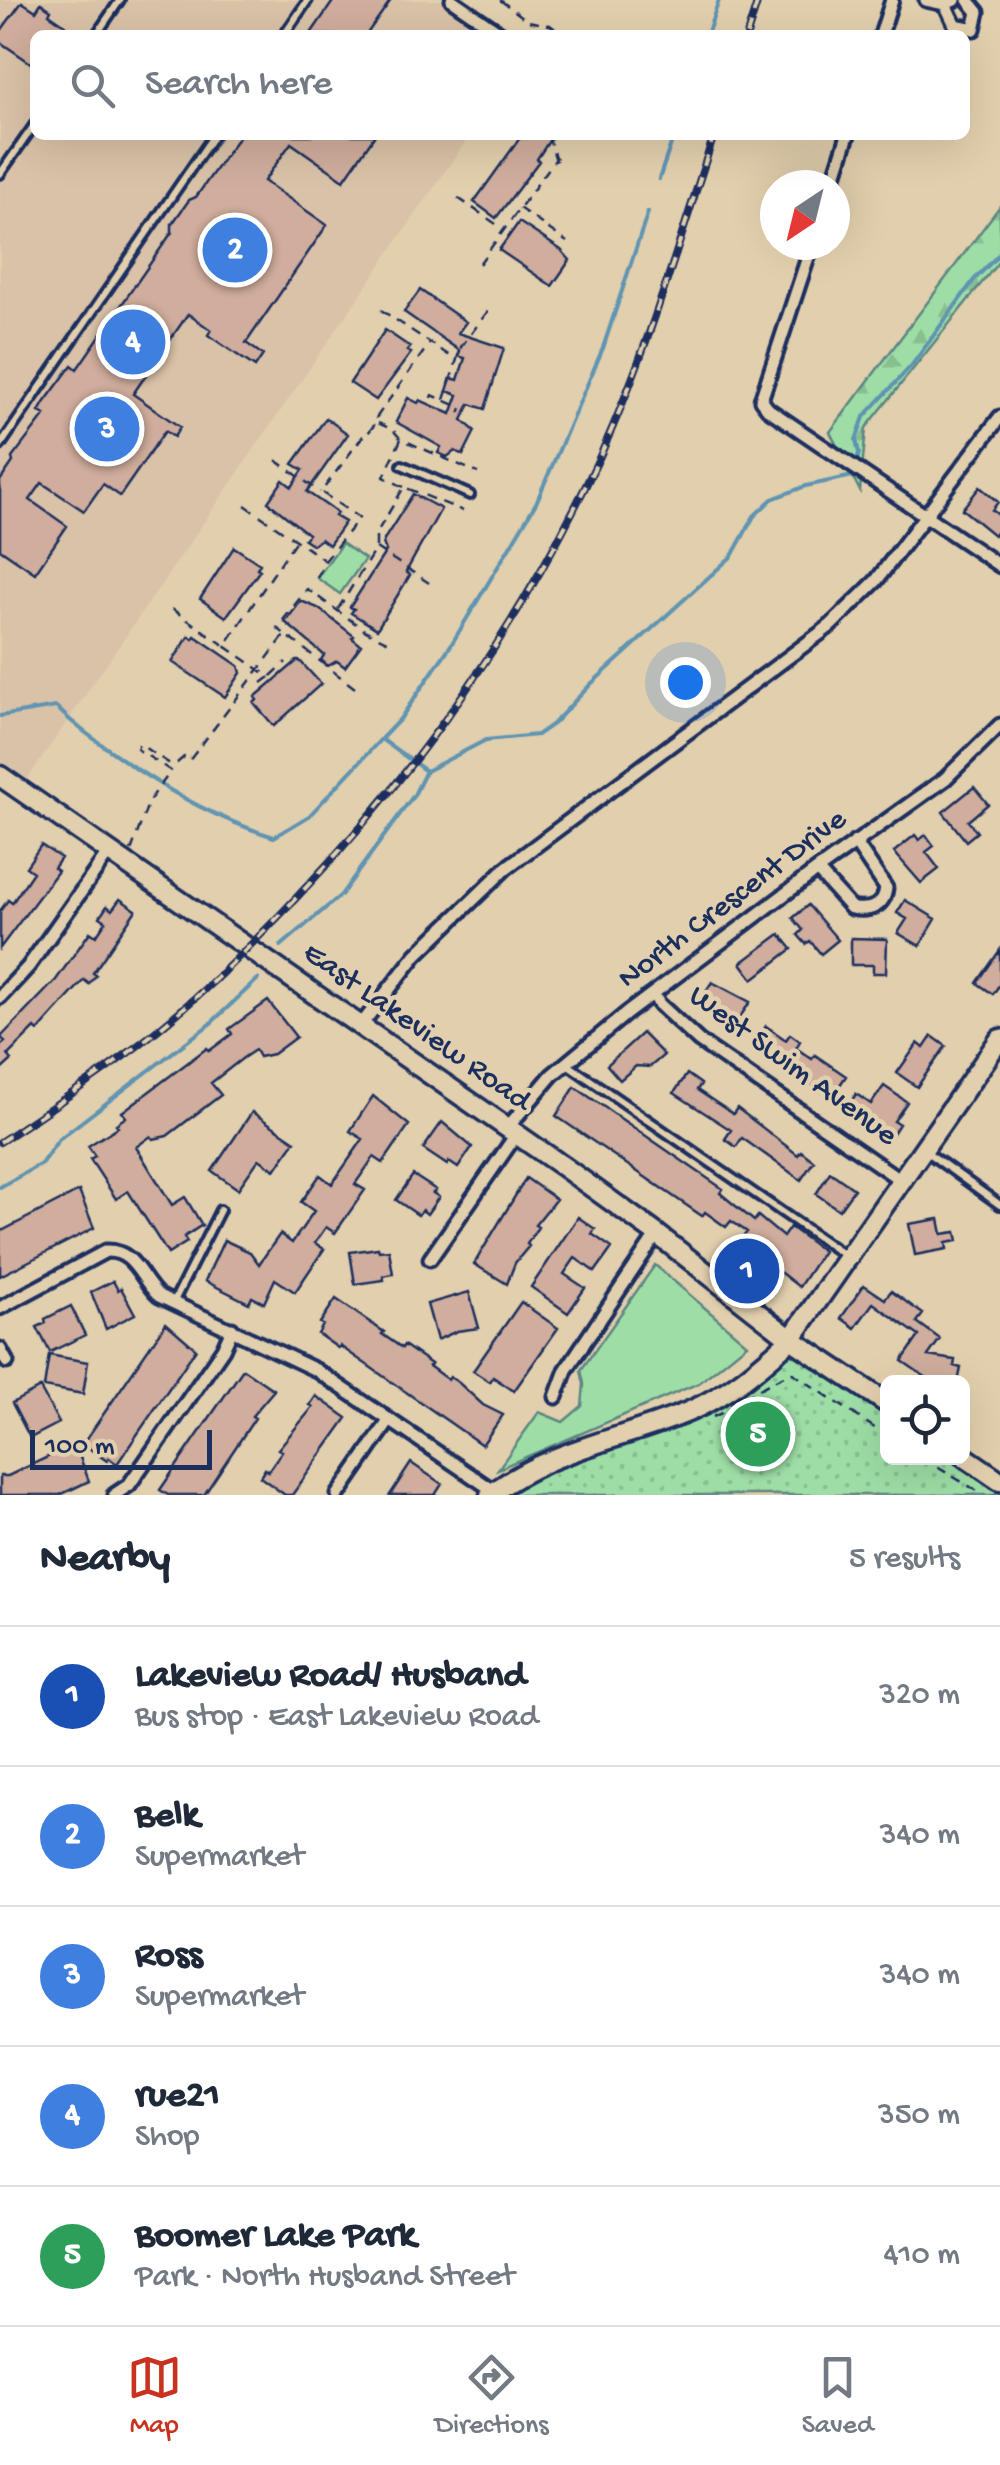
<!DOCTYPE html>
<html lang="en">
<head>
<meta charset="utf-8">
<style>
  body { margin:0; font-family:"Gochi Hand",sans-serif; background:#f2f2f3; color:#1f2937 }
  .controls { position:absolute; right:30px; bottom:30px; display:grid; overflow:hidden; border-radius:15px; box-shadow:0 10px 40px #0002 }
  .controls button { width:90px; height:90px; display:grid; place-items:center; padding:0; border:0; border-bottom:2px solid #e0e1e3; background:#fff; color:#1f2937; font:50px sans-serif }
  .compass { position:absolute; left:760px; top:170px; width:90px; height:90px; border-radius:50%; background:#fff; box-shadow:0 10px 40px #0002; rotate:215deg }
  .scale { position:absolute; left:30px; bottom:25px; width:182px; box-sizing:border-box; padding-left:10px; border:5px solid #1b2f5e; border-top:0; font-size:28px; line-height:35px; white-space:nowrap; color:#1b2f5e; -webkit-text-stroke:8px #e2cfad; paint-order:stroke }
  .you { position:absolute; left:685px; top:682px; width:35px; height:35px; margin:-25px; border:8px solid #fff; border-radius:50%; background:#1a73e8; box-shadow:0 0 0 15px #1a73e833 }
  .badge { display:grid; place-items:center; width:65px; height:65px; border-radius:50%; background:#c8321e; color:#fff; font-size:32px; font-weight:700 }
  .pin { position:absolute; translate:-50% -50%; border:5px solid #fff; box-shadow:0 2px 10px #0006 }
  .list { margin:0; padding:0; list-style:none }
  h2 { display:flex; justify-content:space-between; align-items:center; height:130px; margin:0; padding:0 40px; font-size:42px }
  h2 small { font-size:32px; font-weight:400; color:#747a83 }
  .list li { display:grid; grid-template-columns:65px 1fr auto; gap:30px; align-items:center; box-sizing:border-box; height:140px; padding:0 40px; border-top:2px solid #e0e1e3 }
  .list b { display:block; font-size:38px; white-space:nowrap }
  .list p { margin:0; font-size:32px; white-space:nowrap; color:#747a83 }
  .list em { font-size:32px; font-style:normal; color:#747a83 }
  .icon { flex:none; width:55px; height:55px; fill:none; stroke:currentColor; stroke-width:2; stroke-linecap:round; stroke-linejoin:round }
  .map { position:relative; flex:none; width:1000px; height:1495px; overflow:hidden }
  .search { position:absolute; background:#fff; box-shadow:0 10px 40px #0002; left:30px; right:30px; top:30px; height:110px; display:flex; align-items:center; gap:25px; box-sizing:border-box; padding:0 35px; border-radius:15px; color:#747a83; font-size:38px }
  .sheet { height:830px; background:#fff }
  nav { display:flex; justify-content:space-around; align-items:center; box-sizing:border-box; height:140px; border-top:2px solid #e0e1e3; background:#fff; font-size:28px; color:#747a83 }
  nav a { display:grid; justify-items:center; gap:5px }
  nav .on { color:#c8321e }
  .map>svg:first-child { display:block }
</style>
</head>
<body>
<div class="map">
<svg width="1000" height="1495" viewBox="0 0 1000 1495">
  <defs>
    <pattern id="forest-firs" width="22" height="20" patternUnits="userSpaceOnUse" patternTransform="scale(2.5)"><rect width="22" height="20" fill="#9edea6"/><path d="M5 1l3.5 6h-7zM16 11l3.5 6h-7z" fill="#88bf91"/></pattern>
    <pattern id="park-dots" width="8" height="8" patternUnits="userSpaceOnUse" patternTransform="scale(2.5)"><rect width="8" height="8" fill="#9edea6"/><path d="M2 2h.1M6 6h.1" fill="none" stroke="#88bf91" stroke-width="1.8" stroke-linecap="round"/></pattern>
  </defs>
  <rect width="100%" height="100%" fill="#e2cfad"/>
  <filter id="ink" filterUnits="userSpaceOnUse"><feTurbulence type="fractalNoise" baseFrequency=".01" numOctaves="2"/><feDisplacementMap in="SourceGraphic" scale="20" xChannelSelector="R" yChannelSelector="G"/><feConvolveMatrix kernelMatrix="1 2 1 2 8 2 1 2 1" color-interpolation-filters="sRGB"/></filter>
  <g filter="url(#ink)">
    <path fill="#d9c2a7" d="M0,0h440l50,35h-455v100h435l-446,649 -24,-16z"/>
    <path fill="#9edea6" stroke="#5c8682" stroke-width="2.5" d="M342,543l23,16 -25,35 -23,-16z
      M655,1265l92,79 -48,39 -201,86 41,-57 24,10 19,-16 2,-22 -3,-14z"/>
    <path fill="url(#forest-firs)" stroke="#5c8682" stroke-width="2.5" d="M1000,206v54l-134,168 -6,63 -30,-59z"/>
    <path fill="url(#park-dots)" stroke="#5c8682" stroke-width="2.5" d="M791,1341l96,66 1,51h73l39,26v11h-508l200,-84z"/>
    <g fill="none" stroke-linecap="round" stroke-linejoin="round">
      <path stroke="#5e94b2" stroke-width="4" d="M707,35l12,-35
        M659,179l15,-44
        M0,716l56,-9c23,23 47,38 73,57 47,32 91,56 145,73l35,-21 72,-77 45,32
        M381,739l19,-20 51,-74 85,-142 67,-155 45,-136
        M281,946l60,-51 73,-100 12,-24 60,-31 51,-5 17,-12 37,-39 141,-128 22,-40 18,-17 34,-13 47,-10 6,-23 -3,-13 8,-23 48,-52 62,-85 26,-27
        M0,1187l41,-23 18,-25 151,-115 48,-45"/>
    </g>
    <path fill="#d0ad9c" stroke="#1b2f5e" stroke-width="2.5" d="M334,0h57l-25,35h-56z
      M22,2l14,9 5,-8 10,7 -2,4 16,11 -7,10h-23v31l-35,-24v-10z
      M240,135h135l-31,45 -53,-37 -27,38 63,44 -81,118 17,12 -8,12 -47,-32 3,-5 -23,-16 -55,80 47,33 -6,10 -9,-6 -45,65 -17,-12 -19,27 -42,-28 -12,17 37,26 -32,47 -35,-24v-68l13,-19 -1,-4 33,-43 -6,-3 5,-9 28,-38 5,4 95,-137v-8l17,-24 7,-3z
      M522,135h31l-16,24 2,2 -43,57 -22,-16z
      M519,222l42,28 9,10 -18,26 -53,-36z
      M420,290l46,32 -8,11 46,15 -19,61 -15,-5 -8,16 13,11 -12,24 -8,-4 -8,6 -9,-4 3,-6 -45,-25 12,-24 10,5 2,-3 31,14 7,-19 -11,-4 4,-13 7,2 7,-22 -7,-2 2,-5 -56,-39z
      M385,330l25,17 -3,4 4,2 -35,47 -26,-17z
      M326,418l22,16 -41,58 26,18 4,3 -2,3 10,6 -16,23 -8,-6 -8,6 -9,-6 4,-5 -40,-32 15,-22 9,7 11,-17 -10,-6z
      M980,487l18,15 -6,8 8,6v12l-6,7 -32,-26z
      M413,494l28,15 -35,63 4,3 -33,54 -26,-16 3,-4 -4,-2 36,-56 -3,-8 2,-5z
      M234,547l26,17 -3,4 3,2 -34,47 -26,-18z
      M301,601l17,7 36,28 -2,2 9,7 -16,22 -8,-6 -9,5 -7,-6 3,-5 -39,-33z
      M189,636l4,3 2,-3 44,30 2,7 -16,24 -53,-35z
      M297,661h3l21,23 -47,42 -20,-23 3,-3 -2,-3z
      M974,787l14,17 -20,17 9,11 -11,9 -23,-29z
      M915,835l4,5 7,-5 8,11 -8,6 13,17 -18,14 -27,-31z
      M41,845l20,13 -7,10 4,3 -58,77v-37l8,-11 4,3 21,-31 -7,-5z
      M120,899l16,11 -43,63 3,2 -7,9 -5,-4 -46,51 -3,-3 -27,27 4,5 -12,11v-25l5,-4 -4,-5 55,-57 34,-48 6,4 10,-15 -6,-4 7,-11 5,4z
      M905,900l31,19 -16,27 -22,-13 9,-14 -10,-6z
      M808,905l30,35 -17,14 -11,-13 -4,3 -8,-9 5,-5 -10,-12z
      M780,934l12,15 -39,30 -12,-16z
      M851,938l36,1 -1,34h-13v-8h-22z
      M1000,950v34l-7,10 -16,-11z
      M712,982l38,20 -18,27 -17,-11 5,-8 -18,-13z
      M268,1001l28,36 -23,17 -14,3 -4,-7 -12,8 -32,25 10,12 -54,41 -14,3 -2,-3 -15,11 36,58 13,-8 17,28 -18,12 3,5 -19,12 -40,-63 -12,8 -26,-40 5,-3 -7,-10 30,-19 -2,-3 10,-7 -4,-5 85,-64 2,3 23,-17 -3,-5z
      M766,1026l20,14 4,-6 10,7 -4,7 16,11 3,-4 31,21 -15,22 -77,-54z
      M642,1033l22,22 -14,12 -14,-1 -16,14 -13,-15z
      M932,1036l14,10 -29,41 -20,-14 21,-30 6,5z
      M687,1074l14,10 -4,6 36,24 4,-6 61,47 3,-4 13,10 -13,19 -59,-42 -6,9 -11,-8 6,-9 -57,-37z
      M884,1086l23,16 -13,19 5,3 -9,14 -44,-29 10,-15 15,10z
      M575,1087l148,102 -3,4 34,28 4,-5 25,21 7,-10 33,24 -24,36 -35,-27 3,-5 -24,-18 4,-5 -16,-11 -5,6 -21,-15 -3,4 -146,-100z
      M373,1096l36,29 -26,38 -9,-6 -19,27 10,6 -30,43 -9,-6 -11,16 9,6 -29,43 -20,-13 -11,24 -12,-6 -3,6 -44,-22 19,-41 26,12 9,12 21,-30 12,9 22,-32 -13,-9 19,-27 12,9 31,-45 -13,-8z
      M252,1112l43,29 -20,29 -16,-11 -21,30 -26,-18z
      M442,1122l30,25 -14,21 -9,-6 -2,3 -24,-16z
      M830,1172l24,17 -15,21 -23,-16z
      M413,1175l23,15 -3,3 6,4 -12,17 -5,-4 -4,5 -22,-15z
      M526,1178l30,21 -21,26 3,2 -11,17 2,2 -14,17 -8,21 -33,-20z
      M79,1191l15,37 -94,48v-44z
      M578,1217l17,12 -3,5 20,14 -17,24 -20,-14 -11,16 21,14 -17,25 -37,-26z
      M939,1219l3,15 14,-2 2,9 -12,2 1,6 -32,6 -6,-31z
      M378,1248l1,3 10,-1 4,24 -10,2 1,4 -29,4 -5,-32z
      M113,1281l5,9 3,-2 14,26 -29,15 -15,-37z
      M864,1285l21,14 6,-8 32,23 -6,8 23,17 -12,17 27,4 -1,6 7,2 -3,14h-25l-31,-21 17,-25 -46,-33 -18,25 -14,-10z
      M469,1292l10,36 -22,3 -20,9 -10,-36z
      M336,1299l48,33 -2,2 20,14 2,-3 27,19 -2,2 19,14 2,-3 9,6 24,22 20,10 -21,30 -142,-99 -2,2 -20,-14 5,-9 -3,-2z
      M521,1302l37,26 -44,63 -21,-14 -3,5 -17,-11z
      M71,1306l14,29 -35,17 -13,-25 9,-4 -1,-4z
      M166,1323l30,26 -79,115 -8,-6 -2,3 -24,-17z
      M49,1355l39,7 -5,32 -39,-7z
      M243,1369l31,21 -22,26 3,2 -51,77h-36l-8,-5z
      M40,1388l19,35 -29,15 -18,-35z
      M316,1396l31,22 -55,77h-7l-25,-18 5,-8 3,2 14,-20 -4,-2 35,-42 -3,-2z
      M75,1444l14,37 -29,14h-60v-19h8z
      M411,1463l31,21 -7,11h-45z"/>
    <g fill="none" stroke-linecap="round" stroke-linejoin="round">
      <g stroke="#1b2f5e" stroke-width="14">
        <path id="lane" d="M96,35l24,-35
          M284,35l24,-35
          M0,174l35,-50
          M0,446l214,-311
          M402,465l68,30
          M567,1064l277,191
          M924,1150l76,55
          M174,1301l46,-91"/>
      </g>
      <g stroke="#1b2f5e" stroke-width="19">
        <path id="street" d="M452,0l51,35
          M926,0l19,4 10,-4
          M945,4l10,21 19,4 4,-17 -10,-12
          M881,35l11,-35
          M832,185l16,-50
          M812,245l-51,155 7,9 232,157
          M817,870l34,38c18,4 33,-1 35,-20l-31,-46
          M654,995l5,9 40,37 203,140
          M0,997l28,-30 81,-115
          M361,1025l55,-70 90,-87 324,-242 46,-45 124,-164
          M507,1128l45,-53 75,-62 190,-143 128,-91 55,-54
          M430,1259l86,-124
          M0,1308l106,-57c29,-1 34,28 53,45l157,74 178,121
          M0,1349l7,13
          M556,1397l10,-27 91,-136
          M114,1495l15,-10 94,-136 9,-20
          M338,1495l51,-74"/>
      </g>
      <g stroke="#1b2f5e" stroke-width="25">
        <path id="secondary" d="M0,776l564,391 93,67 134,105 97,65
          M962,1455l38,26
          M490,1495c57,-45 135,-56 200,-84 39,-17 70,-44 101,-72l209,-300"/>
      </g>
      <path stroke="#1b2f5e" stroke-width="2.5" stroke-dasharray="10 8" stroke-linecap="butt" d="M500,0l28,21 22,4 13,10
        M548,135l9,29
        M458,198l44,30
        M519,208l48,34
        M479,264l78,-107
        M381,310l75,50
        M431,398l1,-3 30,13 -2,5
        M444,400l17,-53 27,-36
        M376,418l54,-75
        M378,423l15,7 7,8
        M276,460l44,32
        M404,487l-20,-10 17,-38 77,34
        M245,505l79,55
        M376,547v-13l28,-47 59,24
        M317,578l8,-17 34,-43 -38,-26 45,-60 2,1 10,-13 -3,-2
        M172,609l52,36
        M338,609l38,-61 53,35
        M271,676l15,-14
        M262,683l8,-6 -45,-31 71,-106
        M355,688l-78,-60 30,-39 59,42 25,12
        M131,851l18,-50 22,-30 -34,-22 2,-5 31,20 7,-1 7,-6 5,4 96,-126
        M713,1417c29,-13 50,-35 80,-44l95,64
        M922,1458l62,37"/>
      <use href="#lane" stroke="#e2cfad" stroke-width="6"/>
      <use href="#street" stroke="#e2cfad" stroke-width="11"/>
      <use href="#secondary" stroke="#e2cfad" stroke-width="18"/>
      <g stroke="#1b2f5e" stroke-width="8">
        <path id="rail" d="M747,35l11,-35
          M0,1142c46,-30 92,-62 136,-95 59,-45 111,-97 161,-150 126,-133 225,-274 303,-441 47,-103 79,-214 114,-321"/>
      </g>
      <use href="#rail" stroke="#e2cfad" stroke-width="4" stroke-dasharray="11" stroke-linecap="butt"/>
    </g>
  </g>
  <g text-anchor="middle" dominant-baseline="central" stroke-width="9" stroke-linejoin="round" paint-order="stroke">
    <g font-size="32" fill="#1b2f5e" stroke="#e2cfad">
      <text transform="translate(733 900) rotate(-37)">North Crescent Drive</text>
      <text transform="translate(416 1028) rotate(35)">East Lakeview Road</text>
      <text transform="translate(792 1067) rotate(36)">West Swim Avenue</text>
    </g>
  </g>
</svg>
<div class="controls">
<button><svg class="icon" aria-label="locate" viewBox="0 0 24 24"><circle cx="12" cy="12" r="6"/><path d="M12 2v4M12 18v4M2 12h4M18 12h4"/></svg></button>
</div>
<svg class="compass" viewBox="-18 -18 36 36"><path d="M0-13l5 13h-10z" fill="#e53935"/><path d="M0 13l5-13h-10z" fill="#747a83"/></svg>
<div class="scale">100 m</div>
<div class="you"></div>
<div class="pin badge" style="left:747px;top:1271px;background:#1a4fb4">1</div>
<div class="pin badge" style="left:235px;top:250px;background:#3f7fe0">2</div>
<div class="pin badge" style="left:107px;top:429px;background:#3f7fe0">3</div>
<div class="pin badge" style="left:133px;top:342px;background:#3f7fe0">4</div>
<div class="pin badge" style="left:758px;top:1434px;background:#2e9e5b">5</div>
<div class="search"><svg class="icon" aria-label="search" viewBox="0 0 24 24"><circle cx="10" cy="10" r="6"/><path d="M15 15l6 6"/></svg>Search here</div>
</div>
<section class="sheet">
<h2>Nearby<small>5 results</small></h2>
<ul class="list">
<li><span class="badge" style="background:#1a4fb4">1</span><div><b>Lakeview Road/ Husband</b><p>Bus stop · East Lakeview Road</p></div><em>320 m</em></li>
<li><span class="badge" style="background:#3f7fe0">2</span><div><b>Belk</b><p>Supermarket</p></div><em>340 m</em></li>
<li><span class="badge" style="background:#3f7fe0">3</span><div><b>Ross</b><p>Supermarket</p></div><em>340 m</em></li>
<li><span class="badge" style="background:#3f7fe0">4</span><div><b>rue21</b><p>Shop</p></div><em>350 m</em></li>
<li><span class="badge" style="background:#2e9e5b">5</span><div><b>Boomer Lake Park</b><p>Park · North Husband Street</p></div><em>410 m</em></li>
</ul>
</section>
<nav>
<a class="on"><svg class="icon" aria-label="map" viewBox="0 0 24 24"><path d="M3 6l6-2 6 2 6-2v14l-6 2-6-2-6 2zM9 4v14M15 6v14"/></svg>Map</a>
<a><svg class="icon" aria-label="directions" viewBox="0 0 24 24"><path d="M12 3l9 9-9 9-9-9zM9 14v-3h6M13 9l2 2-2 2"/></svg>Directions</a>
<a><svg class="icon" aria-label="saved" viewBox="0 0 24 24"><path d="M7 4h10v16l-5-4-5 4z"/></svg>Saved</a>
</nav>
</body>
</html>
